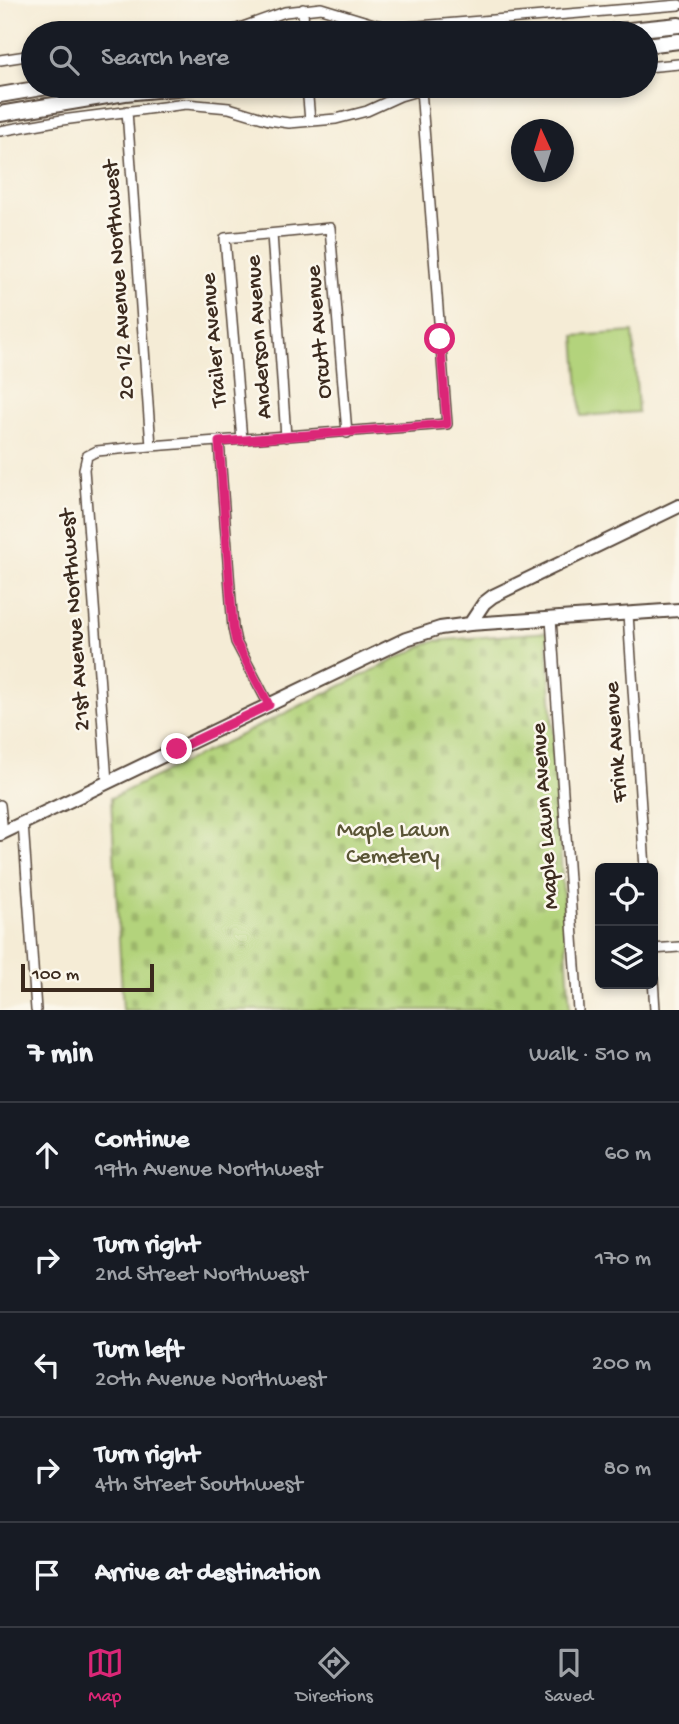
<!DOCTYPE html>
<html lang="en">
<head>
<meta charset="utf-8">
<style>
  body { margin:0; font-family:"Gochi Hand",sans-serif; background:#20242c; color:#f1f3f6 }
  .controls { position:absolute; right:21px; bottom:21px; display:grid; overflow:hidden; border-radius:10px; box-shadow:0 4px 10px #0003 }
  .controls button { width:63px; height:63px; display:grid; place-items:center; padding:0; border:0; border-bottom:2px solid #363941; background:#171b24; color:#f1f3f6; font:35px sans-serif }
  .compass { position:absolute; left:511px; top:119px; width:63px; height:63px; border-radius:50%; background:#171b24; box-shadow:0 4px 10px #0003; rotate:356deg }
  .scale { position:absolute; left:21px; bottom:18px; width:133px; box-sizing:border-box; padding-left:7px; border:4px solid #3b2a1e; border-top:0; font-size:19px; line-height:24px; white-space:nowrap; color:#3b2a1e; -webkit-text-stroke:5px #fbf7ec; paint-order:stroke }
  .stop { position:absolute; width:21px; height:21px; margin:-16px; border:5px solid #db2777; border-radius:50%; background:#fff }
  .stop.end { background:#db2777; border-color:#fff; box-shadow:0 2px 7px #0008 }
  .list { margin:0; padding:0; list-style:none }
  h2 { display:flex; justify-content:space-between; align-items:center; height:91px; margin:0; padding:0 28px; font-size:30px }
  h2 small { font-size:23px; font-weight:400; color:#9ea1a6 }
  .list li { display:grid; grid-template-columns:46px 1fr auto; gap:21px; align-items:center; box-sizing:border-box; height:105px; padding:0 28px; border-top:2px solid #363941 }
  .list b { display:block; font-size:26px; white-space:nowrap }
  .list p { margin:0; font-size:23px; white-space:nowrap; color:#9ea1a6 }
  .list em { font-size:23px; font-style:normal; color:#9ea1a6 }
  .icon { flex:none; width:38px; height:38px; fill:none; stroke:currentColor; stroke-width:2; stroke-linecap:round; stroke-linejoin:round }
  .map { position:relative; flex:none; width:679px; height:1010px; overflow:hidden }
  .search { position:absolute; background:#171b24; box-shadow:0 4px 10px #0003; left:21px; right:21px; top:21px; height:77px; display:flex; align-items:center; gap:18px; box-sizing:border-box; padding:0 24px; border-radius:38px; color:#9ea1a6; font-size:26px }
  .sheet { height:616px; background:#171b24 }
  nav { display:flex; justify-content:space-around; align-items:center; box-sizing:border-box; height:98px; border-top:2px solid #363941; background:#171b24; font-size:19px; color:#9ea1a6 }
  nav a { display:grid; justify-items:center; gap:4px }
  nav .on { color:#db2777 }
  .map>svg:first-child { display:block }
</style>
</head>
<body>
<div class="map">
<svg width="679" height="1010" viewBox="0 0 679 1010">
  <defs>
    <pattern id="cemetery-stones" width="16" height="16" patternUnits="userSpaceOnUse" patternTransform="scale(1.75)"><rect width="16" height="16" fill="#b3d37b"/><path d="M2 7V4a2 2 0 0 1 4 0v3zM10 15v-3a2 2 0 0 1 4 0v3z" fill="#9bb56a"/></pattern>
  </defs>
  <rect width="100%" height="100%" fill="#fbf7ec"/>
  <filter id="ink" filterUnits="userSpaceOnUse"><feTurbulence type="fractalNoise" baseFrequency=".0143" numOctaves="2"/><feDisplacementMap in="SourceGraphic" scale="14" xChannelSelector="R" yChannelSelector="G"/><feConvolveMatrix kernelMatrix="1 2 1 2 8 2 1 2 1" color-interpolation-filters="sRGB"/></filter>
  <filter id="wash" filterUnits="userSpaceOnUse"><feTurbulence type="fractalNoise" baseFrequency=".00686" numOctaves="4" result="noise"/><feDisplacementMap in="SourceGraphic" scale="28" xChannelSelector="R" yChannelSelector="G"/><feGaussianBlur stdDeviation="1.57" result="paint"/><feColorMatrix in="noise" values="0 0 0 0 0 0 0 0 0 0 0 0 0 0 0 0 0 1.4 0 .05"/><feComposite in="paint" operator="in"/></filter>
  <g filter="url(#wash)">
    <rect width="100%" height="100%" fill="#f5ecd6"/>
    <path fill="url(#cemetery-stones)" stroke="#777e4c" stroke-width="2" d="M547,632l23,378h-447l-12,-212 322,-157z"/>
    <path fill="#b3d37b" stroke="#777e4c" stroke-width="2" d="M633,332l5,80 -57,4 -6,-80z"/>
  </g>
  <g filter="url(#ink)">
    <g fill="none" stroke-linecap="round" stroke-linejoin="round">
      <g stroke="#57473a" stroke-width="12">
        <path id="street" d="M303,9l1,24
          M226,33l59,-21 36,-4 56,17 17,3 285,-23
          M0,60l33,-5
          M646,67l33,-3
          M307,86l3,35
          M127,111l24,335
          M0,131l62,-11 124,-16 43,4 40,12 20,3 47,-4 31,-8 33,-15 34,-10
          M272,234l14,203
          M242,440l-17,-202 105,-10 17,205
          M219,441l14,187 3,14 33,63
          M628,614l17,254
          M551,619l27,391
          M107,782l-23,-313 3,-13 10,-5 54,-5 296,-22 -26,-335
          M0,805l3,28
          M23,823l13,187
          M653,949l26,-2
          M653,979l2,31"/>
      </g>
      <g stroke="#57473a" stroke-width="16">
        <path id="secondary" d="M679,506l-186,90 -9,7 -14,21 209,-14
          M0,834l406,-195 34,-11 30,-4"/>
      </g>
      <g stroke="#57473a" stroke-width="18">
        <path id="primary" d="M600,33l79,-8
          M646,45l33,-4
          M0,95l53,-9
          M0,114l125,-21 71,-7"/>
      </g>
      <use href="#street" stroke="#fff" stroke-width="9"/>
      <use href="#secondary" stroke="#fff" stroke-width="12"/>
      <use href="#primary" stroke="#fff" stroke-width="14"/>
    </g>
  </g>
  <g fill="none" stroke-linecap="round" stroke-linejoin="round" filter="url(#ink)">
    <path stroke="#db2777" stroke-width="9" d="M177,749l92,-44 -33,-63 -3,-14 -14,-186 228,-18 -7,-85"/>
  </g>
  <g text-anchor="middle" dominant-baseline="central" stroke-width="5" stroke-linejoin="round" paint-order="stroke">
    <g font-size="23" fill="#3b2a1e" stroke="#fbf7ec">
      <text transform="translate(120 280) rotate(-94)">20 1/2 Avenue Northwest</text>
      <text transform="translate(320 332) rotate(-95)">Orcutt Avenue</text>
      <text transform="translate(260 337) rotate(-94)">Anderson Avenue</text>
      <text transform="translate(215 340) rotate(-95)">Trailer Avenue</text>
      <text transform="translate(76 620) rotate(-94)">21st Avenue Northwest</text>
      <text transform="translate(617 742) rotate(-94)">Frink Avenue</text>
      <text transform="translate(546 816) rotate(-94)">Maple Lawn Avenue</text>
    </g>
    <g font-size="23" fill="#595435" stroke="#fbf7ec">
      <text x="393" y="831">Maple Lawn<tspan x="393" dy="26">Cemetery</tspan></text>
    </g>
  </g>
</svg>
<div class="controls">
<button><svg class="icon" aria-label="locate" viewBox="0 0 24 24"><circle cx="12" cy="12" r="6"/><path d="M12 2v4M12 18v4M2 12h4M18 12h4"/></svg></button>
<button><svg class="icon" aria-label="layers" viewBox="0 0 24 24"><path d="M12 4l9 5-9 5-9-5zM3 14l9 5 9-5"/></svg></button>
</div>
<svg class="compass" viewBox="-18 -18 36 36"><path d="M0-13l5 13h-10z" fill="#e53935"/><path d="M0 13l5-13h-10z" fill="#9ea1a6"/></svg>
<div class="scale">100 m</div>
<div class="stop" style="left:440px;top:339px"></div>
<div class="stop end" style="left:177px;top:749px"></div>
<div class="search"><svg class="icon" aria-label="search" viewBox="0 0 24 24"><circle cx="10" cy="10" r="6"/><path d="M15 15l6 6"/></svg>Search here</div>
</div>
<section class="sheet">
<h2>7 min<small>Walk · 510 m</small></h2>
<ul class="list">
<li><svg class="icon" aria-label="ahead" viewBox="0 0 24 24"><path d="M12 20V5M6 11l6-6 6 6"/></svg><div><b>Continue</b><p>19th Avenue Northwest</p></div><em>60 m</em></li>
<li><svg class="icon" aria-label="right" viewBox="0 0 24 24"><path d="M7 20v-9h11M14 6l5 5-5 5"/></svg><div><b>Turn right</b><p>2nd Street Northwest</p></div><em>170 m</em></li>
<li><svg class="icon" aria-label="left" viewBox="0 0 24 24"><path d="M17 20v-9H6M10 6l-5 5 5 5"/></svg><div><b>Turn left</b><p>20th Avenue Northwest</p></div><em>200 m</em></li>
<li><svg class="icon" aria-label="right" viewBox="0 0 24 24"><path d="M7 20v-9h11M14 6l5 5-5 5"/></svg><div><b>Turn right</b><p>4th Street Southwest</p></div><em>80 m</em></li>
<li><svg class="icon" aria-label="arrive" viewBox="0 0 24 24"><path d="M6 21V4h12l-3 4 3 4H6"/></svg><div><b>Arrive at destination</b></div></li>
</ul>
</section>
<nav>
<a class="on"><svg class="icon" aria-label="map" viewBox="0 0 24 24"><path d="M3 6l6-2 6 2 6-2v14l-6 2-6-2-6 2zM9 4v14M15 6v14"/></svg>Map</a>
<a><svg class="icon" aria-label="directions" viewBox="0 0 24 24"><path d="M12 3l9 9-9 9-9-9zM9 14v-3h6M13 9l2 2-2 2"/></svg>Directions</a>
<a><svg class="icon" aria-label="saved" viewBox="0 0 24 24"><path d="M7 4h10v16l-5-4-5 4z"/></svg>Saved</a>
</nav>
</body>
</html>
